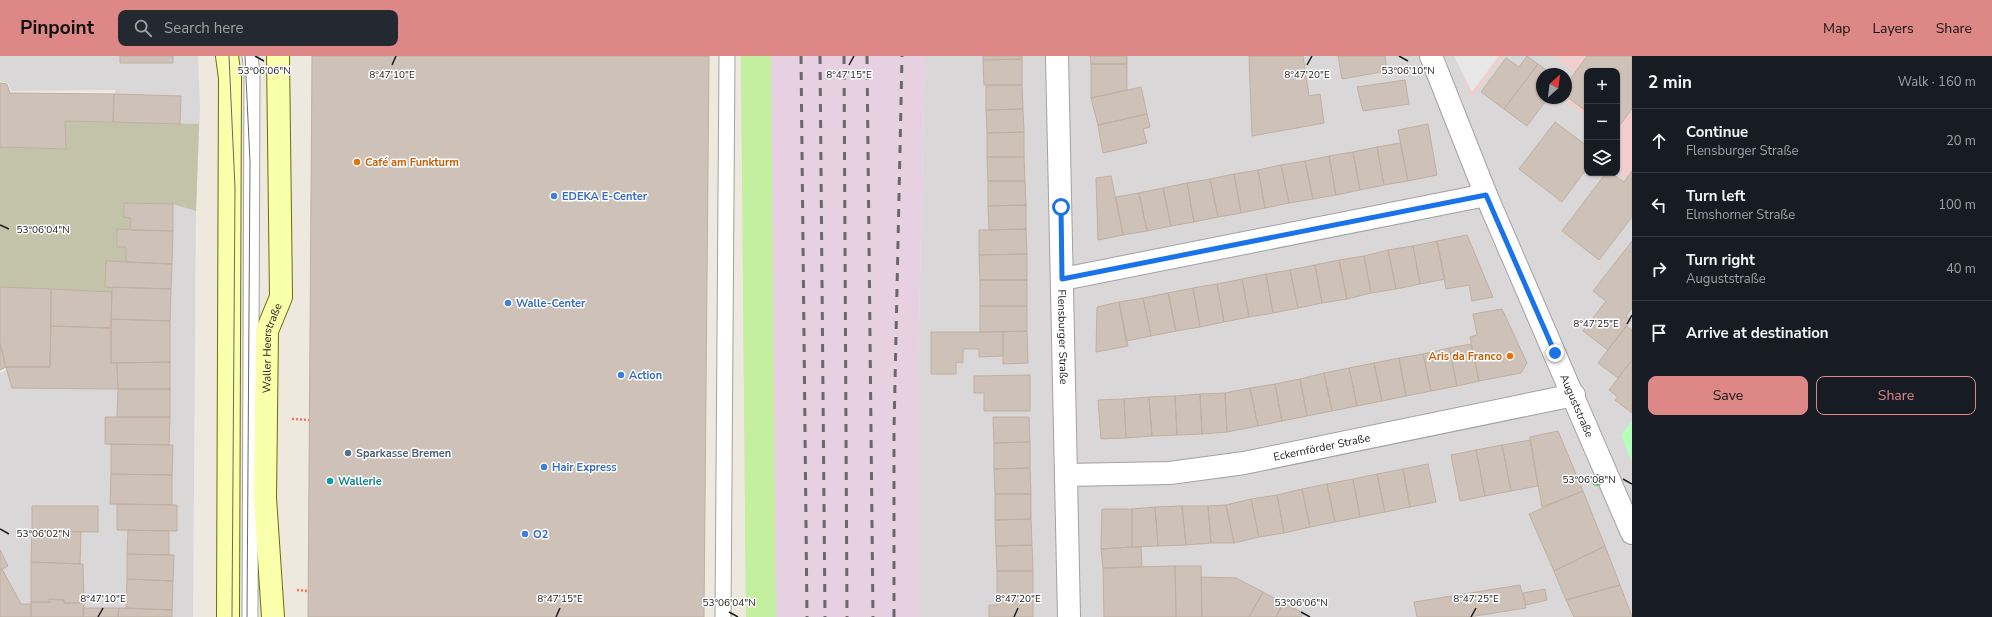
<!DOCTYPE html>
<html lang="en">
<head>
<meta charset="utf-8">
<style>
  body { margin:0; font-family:"Nunito Sans",sans-serif; background:#242831; color:#f1f3f6 }
  .controls { position:absolute; right:12px; top:12px; display:grid; overflow:hidden; border-radius:8px; box-shadow:0 1px 3px #0004 }
  .controls button { width:36px; height:36px; display:grid; place-items:center; padding:0; border:0; border-bottom:1px solid #363941; background:#171b24; color:#f1f3f6; font:20px sans-serif }
  .compass { position:absolute; left:1536px; top:12px; width:36px; height:36px; border-radius:50%; background:#171b24; box-shadow:0 1px 3px #0004; rotate:28deg }
  .stop { position:absolute; width:12px; height:12px; margin:-9px; border:3px solid #1a73e8; border-radius:50%; background:#fff }
  .stop.end { background:#1a73e8; border-color:#fff; box-shadow:0 1px 4px #0008 }
  .list { margin:0; padding:0; list-style:none }
  h2 { display:flex; justify-content:space-between; align-items:center; height:52px; margin:0; padding:0 16px; font-size:17px }
  h2 small { font-size:13px; font-weight:400; color:#9ea1a6 }
  .list li { display:grid; grid-template-columns:26px 1fr auto; gap:12px; align-items:center; box-sizing:border-box; height:64px; padding:0 16px; border-top:1px solid #363941 }
  .list b { display:block; font-size:15px; white-space:nowrap }
  .list p { margin:0; font-size:13px; white-space:nowrap; color:#9ea1a6 }
  .list em { font-size:13px; font-style:normal; color:#9ea1a6 }
  .actions { display:flex; gap:8px; padding:12px 16px }
  .actions a { flex:1; padding:9px 0; border:1px solid #dd8787; border-radius:8px; text-align:center; font-size:14px; color:#dd8787 }
  .actions .main { background:#dd8787; color:#111 }
  .icon { flex:none; width:22px; height:22px; fill:none; stroke:currentColor; stroke-width:2; stroke-linecap:round; stroke-linejoin:round }
  .map { position:relative; flex:none; width:1632px; height:561px; overflow:hidden }
  header { display:flex; align-items:center; gap:24px; box-sizing:border-box; height:56px; padding:0 20px; background:#dd8787; color:#111 }
  header strong { font-size:19px }
  nav { display:flex; gap:22px; margin-inline-start:auto; font-size:14px }
  .search { width:280px; height:36px; background:#242831; display:flex; align-items:center; gap:10px; box-sizing:border-box; padding:0 14px; border-radius:8px; color:#9ea1a6; font-size:15px }
  main { display:flex }
  aside { flex:1; background:#171b24 }
  .map>svg:first-child { display:block }
</style>
</head>
<body>
<header>
<strong>Pinpoint</strong>
<div class="search"><svg class="icon" aria-label="search" viewBox="0 0 24 24"><circle cx="10" cy="10" r="6"/><path d="M15 15l6 6"/></svg>Search here</div>
<nav><a>Map</a><a>Layers</a><a>Share</a></nav>
</header>
<main>
<div class="map">
<svg width="1632" height="561" viewBox="0 0 1632 561">
  <rect width="100%" height="100%" fill="#eee9de"/>
  <path fill="#d9d7d7" d="M0,0h198l2,52 -4,103 -3,406h-193v-244l5,-2 54,-166 52,-4 4,-111 -104,1 -3,-8 -8,-2z
    M925,0h530l17,42 31,-42h51l21,16 -9,12v-10h-24v24h19l26,19v56l30,-1 15,11v434h-714v-245z"/>
  <path fill="#f1cdcb" d="M1455,0h48l-31,42z
    M1554,0h78v127l-15,-11v-101h-30v46l-26,-19h5v-14l9,-12z"/>
  <path fill="#e8d0e3" d="M741,0h184l-7,316v245h-172z"/>
  <path fill="#c2c3a9" d="M65,65l134,3 -3,87 -23,-7 -49,-1v14l7,1 -1,12h-13v17h9v15h-20l-1,25h7v5l-112,-5v-140l66,2z"/>
  <path fill="#c4ef9e" d="M741,0h30l5,561h-30z"/>
  <path fill="#b4ffbb" d="M1632,365v42l-11,-28z"/>
  <path fill="#e7e7e7" d="M1454,0h45l-27,36z"/>
  <path fill="#cec2b8" stroke="#c1afa0" d="M120,0h53v7h-53z
    M312,0h397l-5,561h-396z
    M983,0h39v3l-39,1z
    M1090,0h37v8h-36z
    M1249,0h54l6,40 11,-2 4,29 -72,13z
    M1338,0h47l2,15 -45,8z
    M1527,0l11,8 -34,45 -23,-17 25,-34 13,9z
    M1587,0h45v53l-15,20v-58h-30v41l-21,-16v-11z
    M1022,3v26h-38l-1,-25z
    M1091,8h36v26l-36,8z
    M1538,8l11,8 -1,2h-6l-1,10 1,14h6l-21,28 -23,-17z
    M1405,24l4,24 -46,7 -6,-24z
    M0,27l7,1 3,9 104,1 -1,28 -48,-1 1,28 -66,-2z
    M986,29h36l1,24 -37,1z
    M1141,31l6,27 -49,11 -7,-27z
    M114,38l67,2 -1,28 -67,-2z
    M1023,53l1,23 -37,1 -1,-23z
    M1147,58l3,13 -7,2 4,14 -44,10 -5,-28z
    M1555,66l32,24v22l-25,34 -43,-33z
    M1428,68l9,51 -29,6 -10,-51z
    M1024,76v25h-37v-24z
    M1400,87l8,38 -24,4 -7,-38z
    M1377,91l7,38 -24,5 -7,-38z
    M1353,96l7,38 -24,5 -7,-39z
    M1329,100l7,39 -23,4 -8,-38z
    M987,101h37l1,24h-37z
    M1305,105l8,38 -24,4 -8,-38z
    M1281,109l8,38 -24,5 -7,-38z
    M1258,114l7,38 -24,5 -7,-39z
    M1632,115v46l-33,43 -37,-29 44,-58h5l13,9z
    M1234,118l7,39 -23,4 -8,-38z
    M1111,120l12,59 -25,5 -2,-62z
    M1210,123l8,38 -24,5 -7,-39z
    M988,125h37l1,24 -38,1z
    M1187,127l7,39 -23,4 -8,-38z
    M1163,132l8,38 -24,5 -8,-38z
    M1139,137l8,38 -24,4 -7,-38z
    M124,147l49,1v27l-43,-1 1,-12 -7,-1z
    M1026,149v24l-37,1 -1,-24z
    M117,173l56,2 -1,33 -46,-2v-15h-9z
    M1026,173l1,25 -48,1v-25z
    M1467,179l26,62 -21,4 -3,-16 -23,4 -9,-48z
    M1437,185l8,38 -25,5 -7,-38z
    M1632,185v67l-6,8 5,4 -23,30 -25,-19 23,-30 -13,-10z
    M1413,190l7,38 -24,5 -8,-39z
    M1388,194l8,39 -25,4 -7,-37z
    M1027,198v26h-47l-1,-25z
    M1364,200l7,37 -24,6 -8,-39z
    M1339,204l8,39 -25,4 -7,-38z
    M106,205l66,3 -1,25 -66,-2z
    M1315,209l7,38 -24,5 -8,-38z
    M1290,214l8,38 -25,5 -7,-39z
    M1266,218l7,39 -24,4 -7,-38z
    M1242,223l7,38 -25,5 -7,-38z
    M980,224h47v26h-47z
    M1217,228l7,38 -24,5 -7,-39z
    M0,231l51,2 -1,78h-44l-6,-24z
    M112,231l59,2 -1,32 -59,-2z
    M1193,232l7,39 -24,4 -8,-38z
    M51,233l61,3 -1,36 -60,-2z
    M1168,237l8,38 -25,5 -8,-38z
    M1143,242l8,38 -25,5 -7,-39z
    M1119,246l9,44 -32,6 1,-45z
    M980,250h47v25l-47,1z
    M1502,253l25,54 -6,10 -42,8 -9,-44 7,-2 -4,-21z
    M111,263l59,2v41l-59,1z
    M51,270l60,2v35h6l1,26 -106,-1 -6,-21h44z
    M1626,270l6,4v30l-14,18 -20,-15z
    M1027,275l1,32 -25,1v-32z
    M931,276h72v24l-24,1v-8h-16v14l-7,-1v12h-25z
    M0,287l6,24 -6,3z
    M1471,288l8,37 -22,5 -8,-38z
    M1449,292l8,38 -26,5 -8,-37z
    M1423,298l8,37 -25,5 -7,-38z
    M1399,302l7,38 -24,5 -8,-38z
    M1632,304v53l-17,-13 3,-3 -9,-7z
    M170,306v27h-52l-1,-26z
    M1374,307l8,38 -25,5 -8,-38z
    M1349,312l8,38 -25,5 -8,-38z
    M1324,317l8,38 -25,5 -7,-37z
    M1030,319v36h-46v-18h-10v-17z
    M1300,323l7,37 -25,5 -7,-37z
    M1275,328l7,37 -24,5 -8,-38z
    M1250,332l8,38 -31,6 -2,-39z
    M118,333h52v28h-53z
    M1225,337l2,39 -25,2 -2,-40z
    M1200,338l2,40 -25,1 -2,-39z
    M1175,340l2,39 -25,1 -3,-39z
    M1149,341l3,39 -26,2 -2,-39z
    M1124,343l2,39 -25,1 -3,-39z
    M105,361h65l-1,28 -64,-1z
    M993,361h36l1,25 -36,1z
    M1558,375l25,60 -41,16 -12,-70z
    M1530,384l8,46 -27,5 -9,-46z
    M1030,386v26l-36,1v-26z
    M111,388l62,1 -1,30 -61,-1z
    M1502,389l9,46 -26,5 -9,-46z
    M1476,394l9,46 -25,5 -9,-46z
    M1428,408l8,38 -26,5 -7,-38z
    M1030,412l1,26h-36l-1,-25z
    M1403,413l7,38 -25,5 -8,-38z
    M111,418l61,1v30l-62,-1z
    M1377,418l8,38 -25,5 -7,-38z
    M1353,423l7,38 -25,5 -8,-38z
    M1327,428l8,38 -25,5 -8,-38z
    M1302,433l8,38 -26,6 -7,-38z
    M1583,435l22,55 -51,25 -25,-57z
    M995,438h36v25l-36,1z
    M1277,439l7,38 -25,4 -8,-38z
    M1251,443l8,38 -25,6 -8,-38z
    M117,448l60,1v26l-60,-1z
    M1226,449l8,38h-23l-3,-37z
    M32,450h66v26l-66,-1z
    M1182,450h26l3,37 -25,2z
    M1182,450l4,39 -28,1 -3,-39z
    M1155,451l3,39 -26,1v-38z
    M1102,453h30v38l-31,2z
    M1031,463l1,26 -36,1 -1,-26z
    M128,474l41,1v24l-42,-1z
    M32,475l49,1 -1,32 -49,-2z
    M1032,489l1,26h-36l-1,-25z
    M1605,490l15,39 -54,15 -12,-29z
    M1132,491h9l1,20 -39,1 -2,-19z
    M0,494l8,16 -8,4z
    M127,498l47,1 -1,26 -46,-2z
    M31,506l52,2 1,39h-20v-3l-15,-1 1,3h-19z
    M1175,510l1,51h-72l-1,-49z
    M1175,510h26l1,51h-26z
    M2,513l19,35h10v13h-31v-47z
    M997,515h36v26h-36z
    M1201,521l35,1 27,14 -14,25h-47z
    M127,523l46,2 -1,29 -46,-2z
    M1520,529l6,23 -57,9h-52l-3,-15z
    M1620,529l12,32h-58l-8,-17z
    M1545,533l2,11 -21,5 -3,-12z
    M1263,536l20,11 -7,14h-27z
    M997,541h36v20h-44v-12h8z
    M49,543l15,1v3h20l-1,14h-52v-15h19z
    M1283,547l20,10 -2,4h-25z
    M83,552h36l-1,9h-35z
    M119,552l53,2v7h-54z"/>
  <g fill="none" stroke-linecap="round" stroke-linejoin="round">
    <g stroke="#a2a2a2" stroke-width="17">
      <path id="lane" d="M250,0l2,18 -2,543
        M723,561l4,-561"/>
    </g>
    <g stroke="#a2a2a2" stroke-width="24">
      <g id="street">
        <path id="s1" d="M1057,0l12,561"/>
        <path id="s2" d="M1431,0l55,139 146,338"/>
        <path d="M1063,223l423,-84"/>
        <path id="s3" d="M1066,419l104,-2 74,-10 330,-68"/>
      </g>
    </g>
    <g stroke="#657300" stroke-width="24">
      <g id="secondary">
        <path d="M227,0l3,22 -2,539"/>
        <path id="s4" d="M273,561l-8,-119 2,-167 14,-34 -3,-241"/>
      </g>
    </g>
    <path stroke="#ff715e" stroke-width="2.5" stroke-dasharray="2 2" stroke-linecap="butt" d="M292,363l17,1
      M297,534l11,1"/>
    <use href="#lane" stroke="#fff" stroke-width="15"/>
    <use href="#street" stroke="#fff" stroke-width="22"/>
    <use href="#secondary" stroke="#faffab" stroke-width="22"/>
    <path stroke="#696969" stroke-width="1" d="M229,0l6,132 -3,429
      M245,0l5,106 -3,455"/>
    <path stroke="#696969" stroke-width="3" stroke-dasharray="8 8" stroke-linecap="butt" d="M801,0l6,561
      M820,0l5,561
      M844,0l3,561
      M867,0l6,561
      M894,561v-188l8,-373"/>
  </g>
  <circle fill="#6bb06a" cx="1597" cy="424" r="6"/>
  <g fill="none" stroke-linecap="round" stroke-linejoin="round">
    <path stroke="#1a73e8" stroke-width="5" d="M1061,151l1,72 424,-84 69,158"/>
  </g>
  <path fill="none" stroke="#1b1b1b" stroke-width="1.5" d="M255,0l9,5M1399,0l9,5M392,9l4,-9M849,9l5,-9M1307,9l5,-9M0,169l9,4M1627,268l5,-9M1623,423l9,5M0,473l9,5M729,556l9,5M1301,556l9,5M98,561l5,-9M556,561l4,-9M1014,561l4,-9M1471,561l5,-9"/>
  <g fill="#e8710a" stroke="#fff" stroke-width="1.5">
    <circle cx="357" cy="106" r="4"/>
    <circle cx="1510" cy="300" r="4"/>
  </g>
  <g fill="#3f7fe0" stroke="#fff" stroke-width="1.5">
    <circle cx="554" cy="140" r="4"/>
    <circle cx="508" cy="247" r="4"/>
    <circle cx="621" cy="319" r="4"/>
    <circle cx="544" cy="411" r="4"/>
    <circle cx="525" cy="478" r="4"/>
  </g>
  <circle fill="#5c6f8a" stroke="#fff" stroke-width="1.5" cx="348" cy="397" r="4"/>
  <circle fill="#0f9aa8" stroke="#fff" stroke-width="1.5" cx="330" cy="425" r="4"/>
  <g text-anchor="middle" dominant-baseline="central" stroke-width="3" stroke-linejoin="round" paint-order="stroke">
    <g font-size="11" font-weight="bold" fill="#c56008" stroke="#fff" text-anchor="start">
      <text x="365" y="106">Café am Funkturm</text>
      <text x="1502" y="300" text-anchor="end">Aris da Franco</text>
    </g>
    <g font-size="11" font-weight="bold" fill="#366cbe" stroke="#fff" text-anchor="start">
      <text x="562" y="140">EDEKA E-Center</text>
      <text x="516" y="247">Walle-Center</text>
      <text x="629" y="319">Action</text>
      <text x="552" y="411">Hair Express</text>
      <text x="533" y="478">O2</text>
    </g>
    <g font-size="11" fill="#1b1b1b" stroke="#fff">
      <text stroke="none"><textPath href="#s1" startOffset="281">Flensburger Straße</textPath></text>
      <text stroke="none"><textPath href="#s4" startOffset="270">Waller Heerstraße</textPath></text>
      <text stroke="none"><textPath href="#s2" startOffset="379">Auguststraße</textPath></text>
      <text stroke="none"><textPath href="#s3" startOffset="258">Eckernförder Straße</textPath></text>
    </g>
    <g font-size="11" font-weight="bold" fill="#4e5e75" stroke="#fff" text-anchor="start">
      <text x="356" y="397">Sparkasse Bremen</text>
    </g>
    <g font-size="11" font-weight="bold" fill="#0d838f" stroke="#fff" text-anchor="start">
      <text x="338" y="425">Wallerie</text>
    </g>
  </g>
  <g font-size="10" text-anchor="middle" fill="#1b1b1b" stroke="#fff" stroke-width="3" stroke-linejoin="round" paint-order="stroke">
    <text x="264" y="18">53°06'06"N</text>
    <text x="1408" y="18">53°06'10"N</text>
    <text x="392" y="22">8°47'10"E</text>
    <text x="849" y="22">8°47'15"E</text>
    <text x="1307" y="22">8°47'20"E</text>
    <text x="43" y="177">53°06'04"N</text>
    <text x="1596" y="271">8°47'25"E</text>
    <text x="1589" y="427">53°06'08"N</text>
    <text x="43" y="481">53°06'02"N</text>
    <text x="103" y="546">8°47'10"E</text>
    <text x="560" y="546">8°47'15"E</text>
    <text x="1018" y="546">8°47'20"E</text>
    <text x="1476" y="546">8°47'25"E</text>
    <text x="729" y="550">53°06'04"N</text>
    <text x="1301" y="550">53°06'06"N</text>
  </g>
</svg>
<div class="controls">
<button>+</button>
<button>−</button>
<button><svg class="icon" aria-label="layers" viewBox="0 0 24 24"><path d="M12 4l9 5-9 5-9-5zM3 14l9 5 9-5"/></svg></button>
</div>
<svg class="compass" viewBox="-18 -18 36 36"><path d="M0-13l5 13h-10z" fill="#e53935"/><path d="M0 13l5-13h-10z" fill="#9ea1a6"/></svg>
<div class="stop" style="left:1061px;top:151px"></div>
<div class="stop end" style="left:1555px;top:297px"></div>
</div>
<aside>
<h2>2 min<small>Walk · 160 m</small></h2>
<ul class="list">
<li><svg class="icon" aria-label="ahead" viewBox="0 0 24 24"><path d="M12 20V5M6 11l6-6 6 6"/></svg><div><b>Continue</b><p>Flensburger Straße</p></div><em>20 m</em></li>
<li><svg class="icon" aria-label="left" viewBox="0 0 24 24"><path d="M17 20v-9H6M10 6l-5 5 5 5"/></svg><div><b>Turn left</b><p>Elmshorner Straße</p></div><em>100 m</em></li>
<li><svg class="icon" aria-label="right" viewBox="0 0 24 24"><path d="M7 20v-9h11M14 6l5 5-5 5"/></svg><div><b>Turn right</b><p>Auguststraße</p></div><em>40 m</em></li>
<li><svg class="icon" aria-label="arrive" viewBox="0 0 24 24"><path d="M6 21V4h12l-3 4 3 4H6"/></svg><div><b>Arrive at destination</b></div></li>
</ul>
<div class="actions"><a class="main">Save</a><a>Share</a></div>
</aside>
</main>
</body>
</html>
